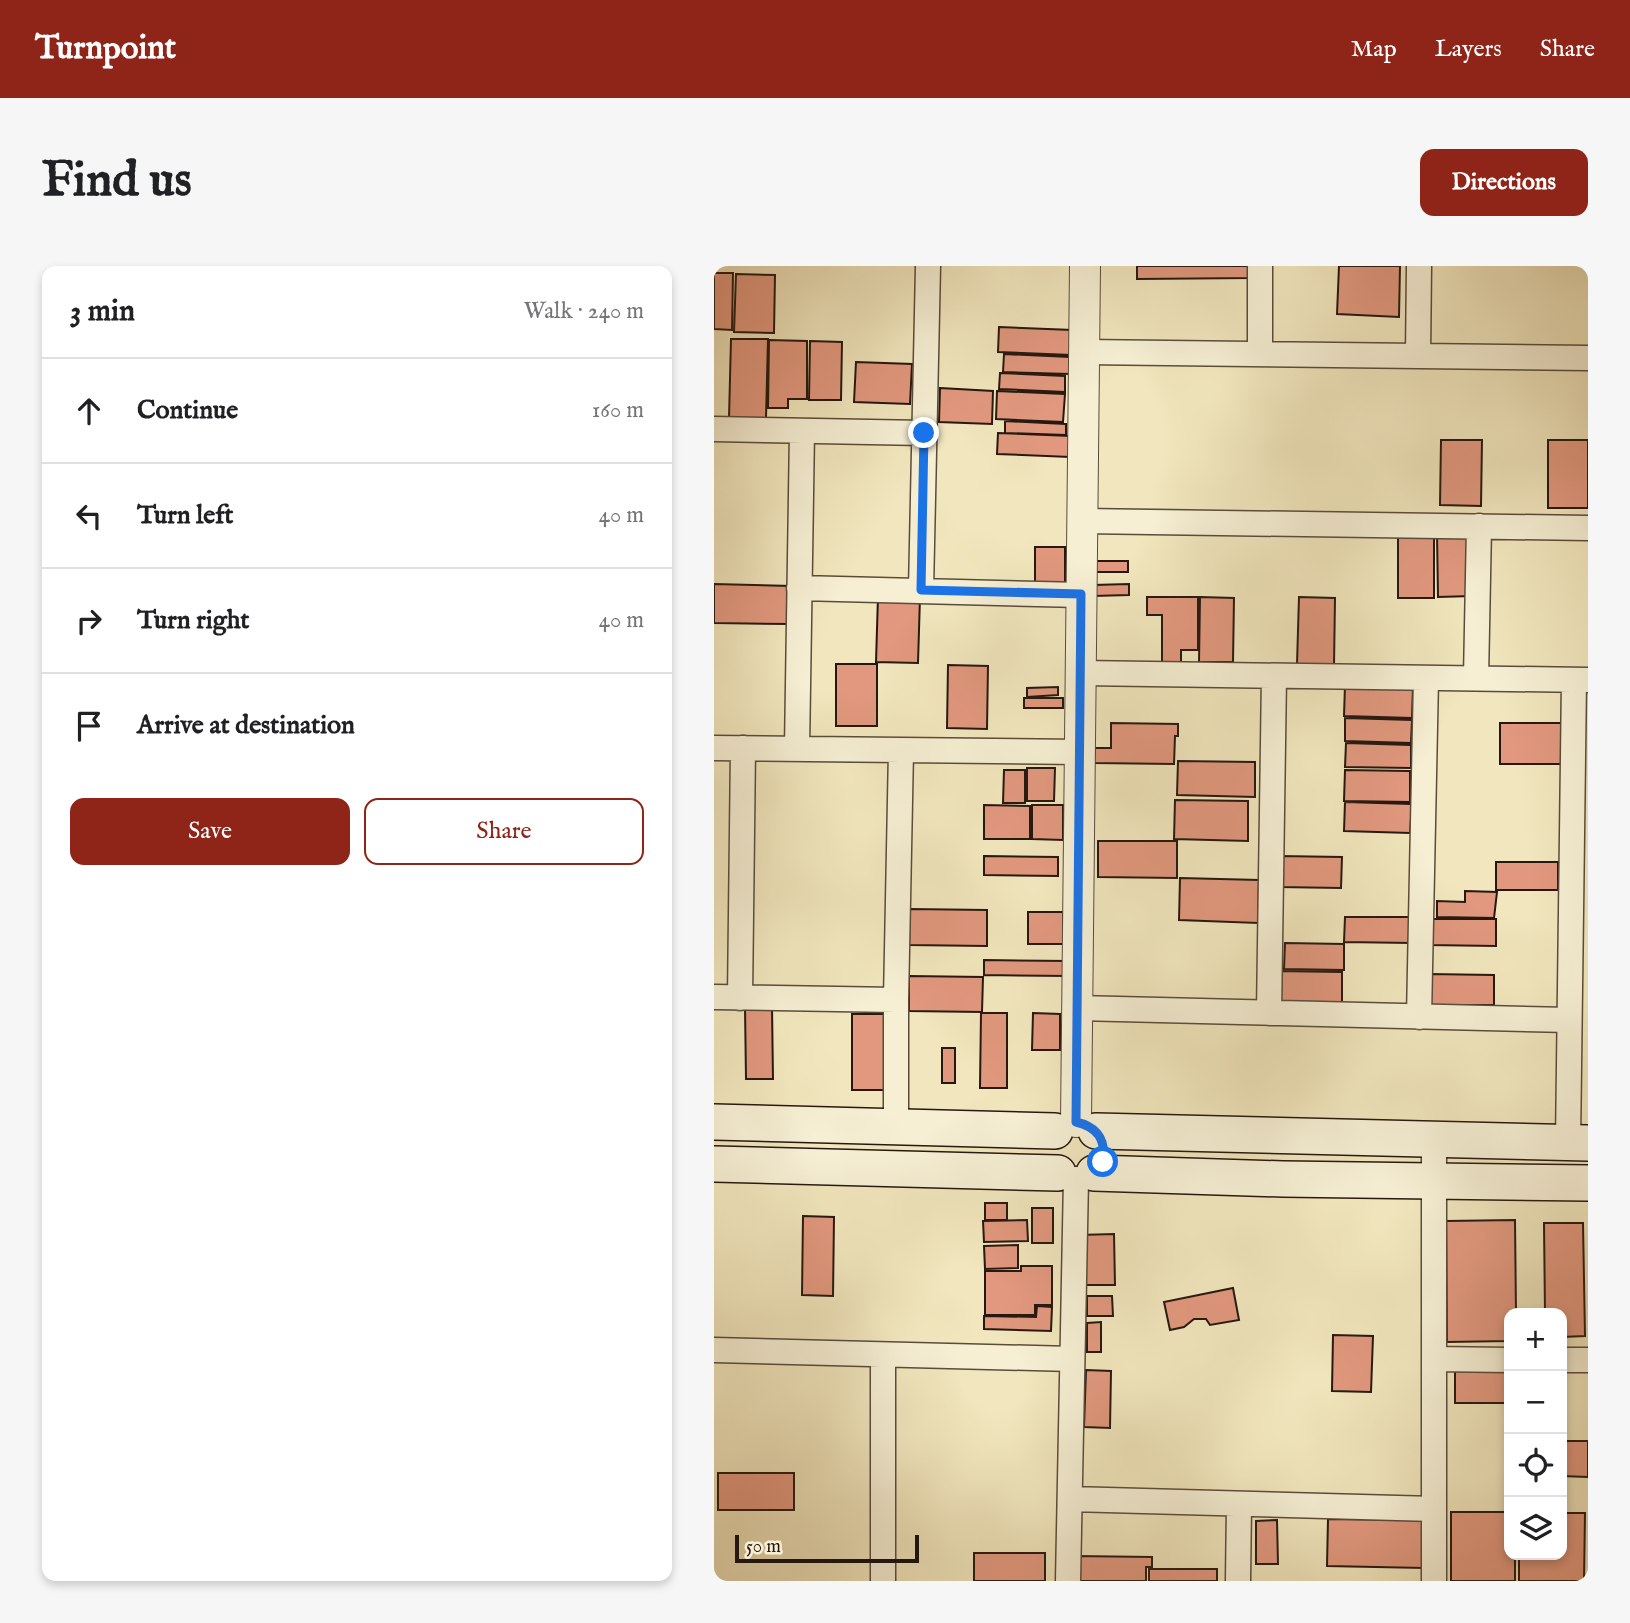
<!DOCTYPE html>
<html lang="en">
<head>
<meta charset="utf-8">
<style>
  body { margin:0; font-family:"IM FELL English",serif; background:#f6f6f6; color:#202124 }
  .controls { position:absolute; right:21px; bottom:21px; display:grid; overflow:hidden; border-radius:14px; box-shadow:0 4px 10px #0003 }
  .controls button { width:63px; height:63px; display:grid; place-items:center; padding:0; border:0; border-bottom:2px solid #e0e0e0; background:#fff; color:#202124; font:35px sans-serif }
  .scale { position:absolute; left:21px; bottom:18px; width:184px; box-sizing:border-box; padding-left:7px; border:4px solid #261811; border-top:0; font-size:19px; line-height:24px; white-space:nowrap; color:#261811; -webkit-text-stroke:5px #f6efd4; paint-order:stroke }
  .stop { position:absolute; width:21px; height:21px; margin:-16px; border:5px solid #1a73e8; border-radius:50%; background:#fff }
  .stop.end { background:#1a73e8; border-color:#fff; box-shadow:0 2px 7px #0008 }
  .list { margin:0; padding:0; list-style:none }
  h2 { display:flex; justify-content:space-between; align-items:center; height:91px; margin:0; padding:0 28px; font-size:30px }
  h2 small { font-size:23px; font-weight:400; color:#757577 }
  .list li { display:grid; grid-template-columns:46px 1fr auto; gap:21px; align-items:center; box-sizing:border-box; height:105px; padding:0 28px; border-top:2px solid #e0e0e0 }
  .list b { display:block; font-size:26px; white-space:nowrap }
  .list em { font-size:23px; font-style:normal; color:#757577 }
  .actions { display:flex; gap:14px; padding:21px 28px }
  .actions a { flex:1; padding:16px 0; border:2px solid #8f2418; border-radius:14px; text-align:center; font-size:24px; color:#8f2418 }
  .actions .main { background:#8f2418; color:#fff }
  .icon { flex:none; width:38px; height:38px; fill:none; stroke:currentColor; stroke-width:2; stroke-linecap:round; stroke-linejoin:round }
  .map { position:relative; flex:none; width:874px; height:1315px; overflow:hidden; border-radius:14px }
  header { display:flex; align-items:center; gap:42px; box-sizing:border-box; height:98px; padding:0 35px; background:#8f2418; color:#fff }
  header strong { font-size:33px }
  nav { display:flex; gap:38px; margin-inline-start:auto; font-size:24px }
  .intro { display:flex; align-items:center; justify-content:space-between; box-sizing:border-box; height:168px; padding:0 42px }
  h1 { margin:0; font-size:49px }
  .button { padding:18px 32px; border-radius:14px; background:#8f2418; color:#fff; font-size:24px; font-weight:700 }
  main { display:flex; gap:42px; padding:0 42px }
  aside { flex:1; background:#fff; border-radius:14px; box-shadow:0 4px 10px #0003 }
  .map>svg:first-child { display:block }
</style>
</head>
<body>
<header>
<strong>Turnpoint</strong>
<nav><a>Map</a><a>Layers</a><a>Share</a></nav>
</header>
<div class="intro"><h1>Find us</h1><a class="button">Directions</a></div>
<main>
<aside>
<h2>3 min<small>Walk · 240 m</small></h2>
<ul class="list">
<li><svg class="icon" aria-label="ahead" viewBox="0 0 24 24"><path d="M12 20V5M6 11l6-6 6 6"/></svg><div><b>Continue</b></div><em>160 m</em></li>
<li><svg class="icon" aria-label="left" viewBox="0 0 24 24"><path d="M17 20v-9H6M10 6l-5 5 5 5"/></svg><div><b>Turn left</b></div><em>40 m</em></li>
<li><svg class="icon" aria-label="right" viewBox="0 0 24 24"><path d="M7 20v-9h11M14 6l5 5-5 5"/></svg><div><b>Turn right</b></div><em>40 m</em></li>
<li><svg class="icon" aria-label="arrive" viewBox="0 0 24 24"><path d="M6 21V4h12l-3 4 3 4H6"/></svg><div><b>Arrive at destination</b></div></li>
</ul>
<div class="actions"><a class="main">Save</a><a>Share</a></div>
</aside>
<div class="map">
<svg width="874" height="1315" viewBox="0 0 874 1315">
  <rect width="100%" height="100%" fill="#f1e6bd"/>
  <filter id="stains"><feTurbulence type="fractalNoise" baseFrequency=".00286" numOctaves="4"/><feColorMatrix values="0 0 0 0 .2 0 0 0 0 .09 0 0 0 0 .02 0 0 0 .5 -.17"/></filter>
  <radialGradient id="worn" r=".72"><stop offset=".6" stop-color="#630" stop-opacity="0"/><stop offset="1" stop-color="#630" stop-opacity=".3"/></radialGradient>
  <path fill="#e1987e" stroke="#261811" stroke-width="2" d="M423,0h114v12l-114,1z
    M625,0h61l-1,51 -62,-3z
    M0,7h19l-1,57 -18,-1z
    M22,8l39,1 -1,58 -40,-1z
    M285,61l73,3 -1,25 -73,-3z
    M17,73h37l-2,79h-37z
    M55,74l38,1v58h-19v9h-20z
    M96,75l32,1 -1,58h-32z
    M290,88l66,3v17l-67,-2z
    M142,96l56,2 -2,40 -56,-2z
    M286,107l65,3v16l-66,-3z
    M226,122l53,3 -1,33 -53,-2z
    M283,125l68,3 -2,28 -67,-3z
    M291,155l61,3v11l-61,-2z
    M284,167l73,3 -1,21 -73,-3z
    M727,174h41l-1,66 -41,-1z
    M834,174h40v68h-40z
    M757,267l1,63 -34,1 -1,-63z
    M684,268h36v64h-36z
    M321,281h30v36h-30z
    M379,295h35v11h-35z
    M0,318l77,2 -1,38 -76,-1z
    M415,318v11l-36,1v-11z
    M164,330l42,1 -2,66 -42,-1z
    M433,331h51v53h-17v14h-19v-49h-15z
    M486,331l34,1 -1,64h-34z
    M585,331l36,1 -1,67 -37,-1z
    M122,398h41v62h-41z
    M234,399l40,1 -1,63 -40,-1z
    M631,419l68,2 -1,31 -68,-2z
    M344,421v8l-31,2v-9z
    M310,432h39v10h-39z
    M631,452l67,2 -1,23 -66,-2z
    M397,457l67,1v12h-3l-1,28 -80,-1 1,-15h16z
    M786,457h65v41h-65z
    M632,477l65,2v23l-66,-1z
    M464,495l77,1v35l-78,-2z
    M313,502h28l-1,33h-27z
    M290,504h21v33h-22z
    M631,504l65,1v31l-66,-1z
    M461,534l73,1v40l-74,-2z
    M631,536l67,2 -2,29 -66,-2z
    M270,539l46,1v33h-46z
    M318,539h31v35l-31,-1z
    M384,575h79v37l-79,-1z
    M270,590l74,1v19l-74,-1z
    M565,590l63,1 -1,31 -63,-1z
    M782,596h62v28h-62z
    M466,612l79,2 -1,43 -79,-3z
    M751,625l32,1 -3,26 -57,-1v-16l28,1z
    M196,643l77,1v36l-78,-1z
    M314,646h35v32h-35z
    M631,651h67v26l-68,-1z
    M714,653h68v27l-68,-1z
    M571,677l59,1v26l-60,-1z
    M270,694l84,1v15l-84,-1z
    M560,705l68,1v35l-69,-1z
    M714,708l66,1v30h-66z
    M195,710l74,1 -1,35 -73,-1z
    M31,741h27l1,72h-27z
    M267,747h26v75h-27z
    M319,747l27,1v36h-28z
    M138,748h36v76h-36z
    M228,782h13v35h-13z
    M271,937h22v17h-22z
    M318,942h21v35h-21z
    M89,950l31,1 -1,79 -31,-1z
    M313,954l1,21 -44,1 -1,-21z
    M801,954l1,93h-7v28l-62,1 -1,-121z
    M830,957h39l2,113 -23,1v-24h-17z
    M400,968l1,51h-36v-50z
    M304,979v23l-33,1 -1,-23z
    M307,1000h31v39h-17v10h-50v-44h36z
    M519,1022l6,32 -29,5 -4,-6h-12l-10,8 -14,3 -6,-28z
    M373,1030h25l1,20h-26z
    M323,1040l15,1 -1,24 -67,-2v-13l52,1z
    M387,1056v30h-14v-29z
    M619,1069l40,1 -2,56 -39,-1z
    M741,1099h54v38h-54z
    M372,1104l25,1 -1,57 -26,-1z
    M848,1175h26v36l-26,-1z
    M4,1207h76v37h-76z
    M737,1246h58v43h6v26h-64z
    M848,1247h23l-1,68h-65v-26h43z
    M614,1253l97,1 -1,48 -97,-2z
    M563,1254l1,44h-22v-43z
    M260,1287h71v28h-71z
    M361,1290l77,1v10h-6v14h-71z
    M435,1303h68v12h-68z"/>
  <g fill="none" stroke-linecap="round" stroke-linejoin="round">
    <g stroke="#594c3c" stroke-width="27">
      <path id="minor" d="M546,0v88
        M370,86l504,6
        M704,90l1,-90
        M0,163l210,4
        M368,255l506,7
        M85,322l282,7
        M207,324l7,-324
        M367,407l507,7
        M762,412l3,-152
        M0,482l366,4
        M83,483l5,-318
        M0,731l182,3
        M26,732l3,-250
        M363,742l492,12
        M555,747l5,-337
        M705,751l7,-339
        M182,861v-127l5,-250
        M854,877l6,-463
        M0,1084l358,9
        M720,1093l75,1
        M848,1094h26
        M356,1233l364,10
        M169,1315v-226
        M354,1315l8,-402
        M524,1315l1,-77
        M720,1315v-442"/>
    </g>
    <g stroke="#594c3c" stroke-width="32">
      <path id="tertiary" d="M362,856l9,-856"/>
    </g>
    <g stroke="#261811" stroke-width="38">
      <path id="secondary" d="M0,856l341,9
        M382,865l492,12
        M0,898l344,9
        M380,907l189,6 305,4"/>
    </g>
    <use href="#minor" stroke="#f6efd4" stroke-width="24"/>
    <use href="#tertiary" stroke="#f6efd4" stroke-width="30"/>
    <use href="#secondary" stroke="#f6efd4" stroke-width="35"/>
  </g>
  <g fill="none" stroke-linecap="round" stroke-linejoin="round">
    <path stroke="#1a73e8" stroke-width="9" d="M210,167l-3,157 160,4 -5,528c22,5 30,18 27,40"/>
  </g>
  <rect width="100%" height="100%" filter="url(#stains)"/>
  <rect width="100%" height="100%" fill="url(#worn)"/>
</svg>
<div class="controls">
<button>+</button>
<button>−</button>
<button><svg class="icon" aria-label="locate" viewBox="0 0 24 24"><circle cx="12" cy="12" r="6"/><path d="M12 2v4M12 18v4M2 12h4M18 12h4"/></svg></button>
<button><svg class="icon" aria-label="layers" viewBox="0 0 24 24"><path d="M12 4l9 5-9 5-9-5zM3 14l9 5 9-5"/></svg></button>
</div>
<div class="scale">50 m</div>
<div class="stop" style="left:389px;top:896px"></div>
<div class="stop end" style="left:210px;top:167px"></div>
</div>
</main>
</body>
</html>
